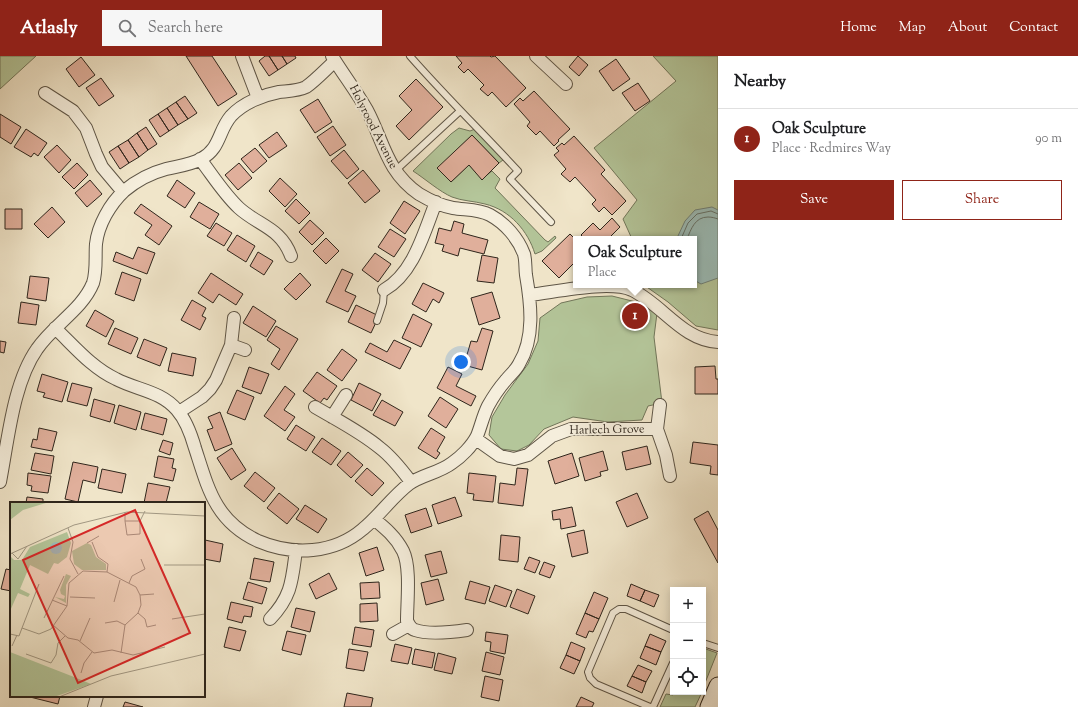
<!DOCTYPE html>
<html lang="en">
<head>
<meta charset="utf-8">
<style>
  body { margin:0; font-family:"Sorts Mill Goudy",serif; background:#f6f6f6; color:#202124 }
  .controls { position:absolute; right:12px; bottom:12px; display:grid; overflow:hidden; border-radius:0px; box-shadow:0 2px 10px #0003 }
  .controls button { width:36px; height:36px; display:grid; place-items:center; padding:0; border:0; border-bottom:1px solid #e0e0e0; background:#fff; color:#202124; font:20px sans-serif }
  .you { position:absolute; left:461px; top:306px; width:14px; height:14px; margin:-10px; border:3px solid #fff; border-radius:50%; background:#1a73e8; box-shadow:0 0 0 6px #1a73e833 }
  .badge { display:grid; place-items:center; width:26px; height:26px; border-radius:50%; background:#8f2418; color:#fff; font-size:13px; font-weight:700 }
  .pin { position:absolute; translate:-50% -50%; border:2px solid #fff; box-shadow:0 1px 4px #0006 }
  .popup { position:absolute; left:573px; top:180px; width:124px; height:52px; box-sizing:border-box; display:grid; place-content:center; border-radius:0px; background:#fff; filter:drop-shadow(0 1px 3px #0005); font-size:13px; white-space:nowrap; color:#757577 }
  .popup b { font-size:15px; color:#202124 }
  .popup::after { content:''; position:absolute; left:50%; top:100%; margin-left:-8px; border:8px solid transparent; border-top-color:#fff }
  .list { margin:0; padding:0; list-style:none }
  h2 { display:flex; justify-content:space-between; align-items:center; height:52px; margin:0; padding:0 16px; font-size:17px }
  h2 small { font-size:13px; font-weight:400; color:#757577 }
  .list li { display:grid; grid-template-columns:26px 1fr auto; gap:12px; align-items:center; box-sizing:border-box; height:60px; padding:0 16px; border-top:1px solid #e0e0e0 }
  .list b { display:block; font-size:15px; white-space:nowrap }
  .list p { margin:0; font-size:13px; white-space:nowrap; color:#757577 }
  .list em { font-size:13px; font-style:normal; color:#757577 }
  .actions { display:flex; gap:8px; padding:12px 16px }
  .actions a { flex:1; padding:9px 0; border:1px solid #8f2418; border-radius:0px; text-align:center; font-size:14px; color:#8f2418 }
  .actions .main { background:#8f2418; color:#fff }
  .icon { flex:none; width:22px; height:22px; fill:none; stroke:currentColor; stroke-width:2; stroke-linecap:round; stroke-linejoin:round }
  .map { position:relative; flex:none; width:718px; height:651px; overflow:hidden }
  header { display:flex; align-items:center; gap:24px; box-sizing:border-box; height:56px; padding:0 20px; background:#8f2418; color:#fff }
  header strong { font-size:19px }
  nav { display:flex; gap:22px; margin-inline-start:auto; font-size:14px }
  .search { width:280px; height:36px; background:#f6f6f6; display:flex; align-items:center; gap:10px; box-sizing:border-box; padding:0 14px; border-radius:0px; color:#757577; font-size:15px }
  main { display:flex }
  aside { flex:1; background:#fff }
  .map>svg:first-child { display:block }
</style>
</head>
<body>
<header>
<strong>Atlasly</strong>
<div class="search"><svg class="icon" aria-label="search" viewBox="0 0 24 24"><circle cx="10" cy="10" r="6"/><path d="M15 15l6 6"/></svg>Search here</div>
<nav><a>Home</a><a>Map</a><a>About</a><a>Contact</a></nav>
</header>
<main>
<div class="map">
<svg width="718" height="651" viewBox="0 0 718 651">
  <rect width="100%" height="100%" fill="#f0e5c9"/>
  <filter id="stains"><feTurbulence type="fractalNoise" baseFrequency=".005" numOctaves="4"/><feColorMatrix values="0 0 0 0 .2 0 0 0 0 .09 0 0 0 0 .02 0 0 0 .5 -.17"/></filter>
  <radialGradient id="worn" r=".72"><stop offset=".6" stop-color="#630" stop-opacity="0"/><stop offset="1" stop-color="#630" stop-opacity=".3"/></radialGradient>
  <path fill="#b4c69a" stroke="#71765a" d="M0,0h36l-36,33z
    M653,0h65v274l-22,-4 -28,-24 -24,-17h50v-46h-62l-9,-20 14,-19 -43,-52 82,-67z
    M459,72l11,3 5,-2 28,31 -4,3 -27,-28 -34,33 13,14 18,-17 13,14 10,-8 8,8 -5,9 50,52 3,2 7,-6 1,2 -14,13 -7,3c-7,-23 -25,-44 -50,-50 -11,-3 -23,-3 -33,-7 -12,-5 -28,-19 -39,-26l38,-37z
    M612,240l24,6 21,11 -3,24 8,66 -14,3 -6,14 -34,2 -35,-5 -29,12 -15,16 -12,6 -16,-2 -12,-14 3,-18 13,-22 23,-31 10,-23 2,-23 21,-15 26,-6z
    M703,592l14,5 -14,35z
    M675,636h27l-7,15h-35l6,-13 7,1z"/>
  <path fill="#9bbeba" stroke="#6f817a" d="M712,151l6,3v68l-17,6 -7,-4v-41h-17v-1l8,-17 10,-11z"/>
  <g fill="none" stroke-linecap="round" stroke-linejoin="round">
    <path stroke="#64726a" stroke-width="1" d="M681,183l7,-16 9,-9 14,-3 7,3
      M687,183c4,-10 8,-22 21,-22 4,0 7,1 10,2"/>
  </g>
  <path fill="#e0af9b" stroke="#2e251b" d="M186,0h26l25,38 -19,12z
    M265,0h4l9,14 -9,6 -10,-15z
    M269,0h13l5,8 -9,6z
    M282,0h13l1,2 -9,6z
    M456,0h34l1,1 4,-1 31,32 -20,19 -14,-15 -4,4 -8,-7 4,-4 -16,-16 -4,4 -6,-6 4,-4z
    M578,0l10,9 -9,11 -10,-9z
    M81,1l14,18 -16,12 -13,-18z
    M616,3l14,20 -17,12 -14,-20z
    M101,22l13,18 -15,10 -13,-18z
    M416,23l27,28 -34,33 -13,-14 16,-16 -13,-14z
    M638,27l12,18 -15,10 -13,-18z
    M534,35l36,38 -12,11 1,1 -5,5 -14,-15 -4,4 -9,-9 3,-4 -16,-18 6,-6 3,3z
    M185,40l12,17 -9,6 -12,-17z
    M318,43l14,23 -17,11 -15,-23z
    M176,46l12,17 -10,6 -11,-17z
    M167,52l11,17 -9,6 -11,-17z
    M0,58l21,13 -10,17 -11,-7z
    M158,58l11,17 -9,6 -11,-17z
    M333,70l13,19 -16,11 -13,-19z
    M146,71l11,17 -9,6 -11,-17z
    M26,73l21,14 -9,13 -4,-3 -3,4 -17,-10z
    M277,76l10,14 -18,12 -10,-13z
    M137,77l11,17 -9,7 -11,-17z
    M472,79l27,28 -17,17 -13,-15 -18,17 -14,-14z
    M574,80l31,34 -4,4 25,27 -14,14 -8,-8 -5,5 -7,-8 4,-4 -21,-23 -5,5 -9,-8 5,-5 -12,-14 5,-4 -3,-3 6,-5 2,2z
    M128,84l11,17 -10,6 -11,-17z
    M57,89l14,15 -12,13 -15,-16z
    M118,90l11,17 -9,6 -11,-17z
    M255,92l12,13 -14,12 -12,-14z
    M344,94l15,19 -12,10 -16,-18z
    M77,107l11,12 -14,14 -12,-12z
    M239,107l13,15 -14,12 -13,-15z
    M363,114l17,21 -15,12 -17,-20z
    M280,122l17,16 -12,13 -16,-16z
    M90,124l12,14 -15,13 -12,-14z
    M177,124l18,13 -10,15 -18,-12z
    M296,143l14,14 -11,11 -14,-13z
    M404,145l16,10 -15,23 -15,-11z
    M199,146l20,12 -9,15 -20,-12z
    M141,148l31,22 -13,19 -14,-10 7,-10 -18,-12z
    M52,151l13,15 -17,16 -14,-14z
    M5,153h17v20h-17z
    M612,162l8,9 -12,12h-23l-4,-4 12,-12 7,7z
    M310,164l14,13 -12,12 -13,-13z
    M454,165l10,3 -2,9 26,7 -4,14 -24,-6 -2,8 -16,-5 2,-6 -9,-2 4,-15 12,3z
    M216,167l16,10 -8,13 -17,-10z
    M390,173l16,10 -12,18 -16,-10z
    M570,178l6,6v21l-17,17 -17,-17z
    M237,179l18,11 -9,16 -19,-12z
    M326,182l13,13 -13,13 -13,-13z
    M138,191l17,6 -8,21 -34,-13 3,-9 17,7z
    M258,196l15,9 -9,14 -14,-9z
    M375,197l16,11 -13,18 -16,-12z
    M482,199l16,3 -4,25 -17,-2z
    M342,213l11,5 -8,17 11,5 -8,16 -22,-10z
    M122,216l19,7 -7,22 -19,-7z
    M211,217l32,21 -7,11 -17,-11 -6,9 -15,-10z
    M300,217l11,12 -15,15 -12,-11z
    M30,220l19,2 -3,23 -19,-3z
    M423,227l21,10 -5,10 -6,-4 -7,13 -14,-8z
    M492,236l8,26 -21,7 -8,-27z
    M192,244l14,8 -4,8 4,2 -6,12 -19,-10z
    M21,246l18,3 -3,20 -18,-2z
    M356,249l23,11 -8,17 -23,-11z
    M253,250l23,15 -10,16 -23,-14z
    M95,254l19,11 -8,16 -20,-11z
    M413,258l19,10 -11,23 -19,-9z
    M276,270l22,13 -19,31 -8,-6 9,-15 -13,-9z
    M115,272l23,10 -7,16 -23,-10z
    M482,272l11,3 -11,39 -18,-5 7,-24 6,1z
    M144,283l23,9 -7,18 -23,-9z
    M394,284l17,8 -11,21 -35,-17 5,-9 17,9z
    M0,285l6,1 -2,11 -4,-1z
    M342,293l15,11 -15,21 -15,-11z
    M172,297l24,5 -3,18 -25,-5z
    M715,310l1,13h2v15h-23v-27z
    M249,311l20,7 -8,20 -19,-7z
    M448,311l14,7 -6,12 20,10 -5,10 -34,-18z
    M317,316l20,14 -10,14 -3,-2 -4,5 -17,-12z
    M42,318l26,8 -6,20 -19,-5 2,-4 -8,-2z
    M72,327l20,5 -5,18 -20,-5z
    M359,327l22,11 -9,17 -21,-11z
    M285,330l10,8 -11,16 11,7 -10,14 -21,-15z
    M237,334l17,7 -9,23 -18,-7z
    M440,341l18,12 -12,19 -18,-12z
    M94,343l21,6 -5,17 -20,-6z
    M382,344l21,12 -8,14 -22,-11z
    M119,349l22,7 -5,18 -22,-7z
    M220,356l12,32 -17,7 -8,-21 6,-2 -5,-11z
    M145,357l22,6 -4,16 -22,-6z
    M296,369l19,12 -9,14 -19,-12z
    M39,372l18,4 -5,19 -21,-4 2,-8 4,1z
    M431,372l14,9 -8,14 3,2 -4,6 -18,-11z
    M322,382l19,13 -10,14 -19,-13z
    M163,384l10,3 -3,12 -11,-4z
    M693,386l25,3v30l-8,-1 1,-8 -21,-3z
    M647,390l4,18 -25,6 -4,-18z
    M232,392l14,22 -15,10 -14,-22z
    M603,395l5,19 -8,2 1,4 -16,5 -6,-23z
    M348,396l15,13 -12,13 -14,-13z
    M35,397l19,3 -3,18 -20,-4z
    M572,397l7,23 -24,8 -7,-23z
    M158,400l16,3 -2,9 4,1 -3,12 -19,-4z
    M73,406l25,5 -3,16 -12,-3 -5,22 -13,-3z
    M367,412l17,15 -12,13 -17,-15z
    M517,412l11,1 -5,37 -25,-3 2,-20 15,2z
    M102,413l24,5 -4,19 -24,-5z
    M255,416l20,16 -11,14 -20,-16z
    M28,417l23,3 -3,17 -17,-2 1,-5 -5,-1z
    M469,417l27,3 -3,26 -20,-2 1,-6 -7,-1z
    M148,427l22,4 -4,16h-22z
    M279,437l20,16 -12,15 -20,-16z
    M637,437l11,25 -21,9 -11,-25z
    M27,441l16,2v4h-17z
    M455,441l7,19 -24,8 -6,-19z
    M305,449l22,14 -9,14 -22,-14z
    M572,451l4,19 -15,3 -1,-10 -7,1 -1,-9z
    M426,452l6,18 -21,7 -6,-18z
    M708,455l10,19v33l-24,-44z
    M584,474l4,23 -16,4 -5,-23z
    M501,479l19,2 -2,25 -19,-2z
    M205,484l18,4 -3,18 -16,-3z
    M377,491l7,23 -18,6 -7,-23z
    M441,495l6,22 -16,4 -6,-22z
    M529,501l11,4 -5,12 -11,-4z
    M254,502l20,4 -4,20 -20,-3z
    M544,506l11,4 -5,12 -11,-4z
    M6,513l5,1v21l-10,-2z
    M329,517l8,16 -21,10 -7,-15z
    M438,523l6,21 -18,5 -5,-22z
    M470,525l20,6 -5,17 -20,-5z
    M248,526l19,6 -5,16 -19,-5z
    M379,526l1,16 -19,1 -1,-16z
    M631,528l14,6 -5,11 -13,-5z
    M495,529l17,6 -6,16 -17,-6z
    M517,533l18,7 -7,18 -18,-7z
    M645,534l14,5 -5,12 -14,-6z
    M594,536l14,6 -9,21 -14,-6z
    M231,546l22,5 -2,10 -7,-1 -2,7 -15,-4z
    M377,547l1,18 -18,1v-18z
    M296,552l19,4 -5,20 -19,-5z
    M585,557l14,6 -6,13 -4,-1 -3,7 -10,-4z
    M229,571l17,4 -6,20 -16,-4z
    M355,571l19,3 -3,17 -19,-3z
    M287,575l19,4 -5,20 -19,-5z
    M486,576l22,3 -3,19 -15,-3 1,-9 -6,-1z
    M650,578l16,7 -5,11 -16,-6z
    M571,586l14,6 -5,13 -14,-6z
    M395,588l17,4 -4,16 -17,-3z
    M645,590l16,6 -5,13 -16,-7z
    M349,593l19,3 -4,19 -18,-3z
    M415,593l20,4 -3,15 -20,-4z
    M486,596l18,5 -4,18 -18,-4z
    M438,597l18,5 -4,16 -18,-4z
    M566,599l14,6 -6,13 -14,-6z
    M638,609l14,6 -6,11 -14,-6z
    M485,620l18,4 -4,21 -18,-4z
    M632,620l14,6 -4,11 -15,-7z
    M347,637l26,5 -2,9h-27z
    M26,640h34l-2,8z
    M581,641l13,6 -2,4h-16z
    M125,646l18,5h-20z"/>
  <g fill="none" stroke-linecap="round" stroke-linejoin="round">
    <g stroke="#5e5546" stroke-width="8">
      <path id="lane" d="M410,0c35,40 73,77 108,115l-8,8 41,43
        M395,115l65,-60
        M377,265l6,-18 1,-13
        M703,587l15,5
        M650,651l-54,-23 -6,-6 -2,-6 25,-59 6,-4h7l47,21
        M653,651l20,-44"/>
    </g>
    <g stroke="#5e5546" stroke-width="14">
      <path id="street" d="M242,0l16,42
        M536,0l30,28
        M45,37l28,18 13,17 10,26 6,13 21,25
        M200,103c13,17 24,35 39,49 20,18 42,20 52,48
        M384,234c30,-17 40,-58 52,-88
        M529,239c27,-3 80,-15 103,-5 31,15 50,50 86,52
        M55,272c19,18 37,40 61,51 21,11 45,12 61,31 9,10 14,24 18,38 13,40 20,73 63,93 35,15 76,13 105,-12 17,-14 29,-32 46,-45 12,-9 30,-11 43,-21 9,-6 20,-17 25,-27 4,-10 6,-20 11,-30 5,-9 11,-18 18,-26 4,-5 10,-10 13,-16 16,-26 12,-60 7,-89 -1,-7 0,-14 -2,-21 -6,-16 -19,-31 -34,-39 -11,-6 -25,-5 -37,-7 -11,-2 -24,-8 -34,-14 -33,-23 -35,-52 -52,-84 -11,-19 -24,-36 -35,-54
        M231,289l14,5
        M660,349l-3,24 9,26 4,21
        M315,351c22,13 46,25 65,41 12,9 22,22 31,34
        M179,356l23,-15 8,-8 6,-9 15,-35 3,-27
        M332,361l14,-22
        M476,383l24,17 14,3 14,-4 24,-19 19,-7h86
        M0,426c8,-41 13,-99 37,-133 16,-24 45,-39 56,-66 4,-12 2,-27 3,-39 2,-19 14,-40 28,-53 12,-10 27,-18 42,-22 12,-3 24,-4 35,-10 20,-11 17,-28 30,-43 12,-13 32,-21 48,-24 9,-1 19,-1 27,-5 10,-7 20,-18 29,-26
        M374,463c11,9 22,18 29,32 8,16 4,51 4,70 2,4 4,8 8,9 14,5 38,2 52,0
        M270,563c22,-23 22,-39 26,-69
        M393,578l16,-9
        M94,651l3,-11"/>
    </g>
    <g stroke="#2e251b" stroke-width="19">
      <path id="secondary" d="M709,651l9,-21"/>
    </g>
    <use href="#lane" stroke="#f5eedc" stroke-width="6"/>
    <use href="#street" stroke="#f5eedc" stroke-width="12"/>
    <use href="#secondary" stroke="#f5eedc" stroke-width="17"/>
  </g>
  <g text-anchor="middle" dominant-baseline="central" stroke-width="4" stroke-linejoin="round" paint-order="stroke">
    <g font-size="12" fill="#2e251b" stroke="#f5eedc">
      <text transform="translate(373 71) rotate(63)">Holyrood Avenue</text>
      <text transform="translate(607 374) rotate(-1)">Harlech Grove</text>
    </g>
  </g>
  <g transform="translate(10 446)">
    <rect width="195" height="195" fill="#f0e5c9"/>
    <path d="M0,0h39l-26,8 -13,10zM57,30l4,11 -4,14 -9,7 -4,-1 -6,11 -18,-9 -10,24 10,5 -2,3 -10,-4 -8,18v-55l4,4h8l8,-13zM77,41l4,2 5,12 10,7v6h-24l-8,-6 -2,-13zM56,72l5,2 -5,9v18l-11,-6 9,2 1,-3 -4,-2 -1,-4zM0,150l64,25 17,7 -37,13h-44z" fill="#b4c69a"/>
    <path d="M40 46a6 6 0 1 1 12 0a6 6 0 1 1-12 0Z" fill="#9bbeba"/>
    <path fill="none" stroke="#a29883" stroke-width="1" d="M115,10v9h15l5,-10M115,19l2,14 13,-1v-13M58,26l5,14 -3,17 8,15M82,40l6,15 10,7 -1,8M77,41l12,-7M2,51l6,6 9,-13M0,52l64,-29 53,-13 78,4M154,63h41M119,81l3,-7 13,-7 -4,-10M29,82l-17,44 17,6 12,-5 16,-23 2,-23 14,-12 24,1 29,15 4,8 1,10 -3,8 -13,12 -4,28M130,93l14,-1M60,95l25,1M42,98l15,6M104,100l6,-22M128,111l7,6 2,8 9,-2M34,116l20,-42M162,117l33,-5M95,121l12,-2 8,4M43,123l15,13 10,2 16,13 18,-3 21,5 32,-8M0,132l9,2 3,-8M70,139l10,-23M2,144l5,-11M16,152l25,9 5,-8 2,-12 7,-7M71,171l3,-10 8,-11M49,195l52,-21 94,-22"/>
    <path fill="#d62828" fill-opacity="0.15" stroke="#d62828" stroke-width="2" d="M125,8l55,123 -112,50 -55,-123z"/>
    <rect width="195" height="195" fill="none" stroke="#2e251b" stroke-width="2"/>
  </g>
  <rect width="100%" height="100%" filter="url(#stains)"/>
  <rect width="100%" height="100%" fill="url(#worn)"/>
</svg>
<div class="controls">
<button>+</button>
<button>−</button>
<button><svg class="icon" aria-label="locate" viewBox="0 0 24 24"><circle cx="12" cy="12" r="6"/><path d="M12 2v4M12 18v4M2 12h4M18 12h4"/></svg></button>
</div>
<div class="you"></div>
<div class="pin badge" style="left:635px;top:260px">1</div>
<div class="popup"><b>Oak Sculpture</b>Place</div>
</div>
<aside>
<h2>Nearby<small></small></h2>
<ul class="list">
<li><span class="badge">1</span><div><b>Oak Sculpture</b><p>Place · Redmires Way</p></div><em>90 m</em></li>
</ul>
<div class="actions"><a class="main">Save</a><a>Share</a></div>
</aside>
</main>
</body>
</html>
